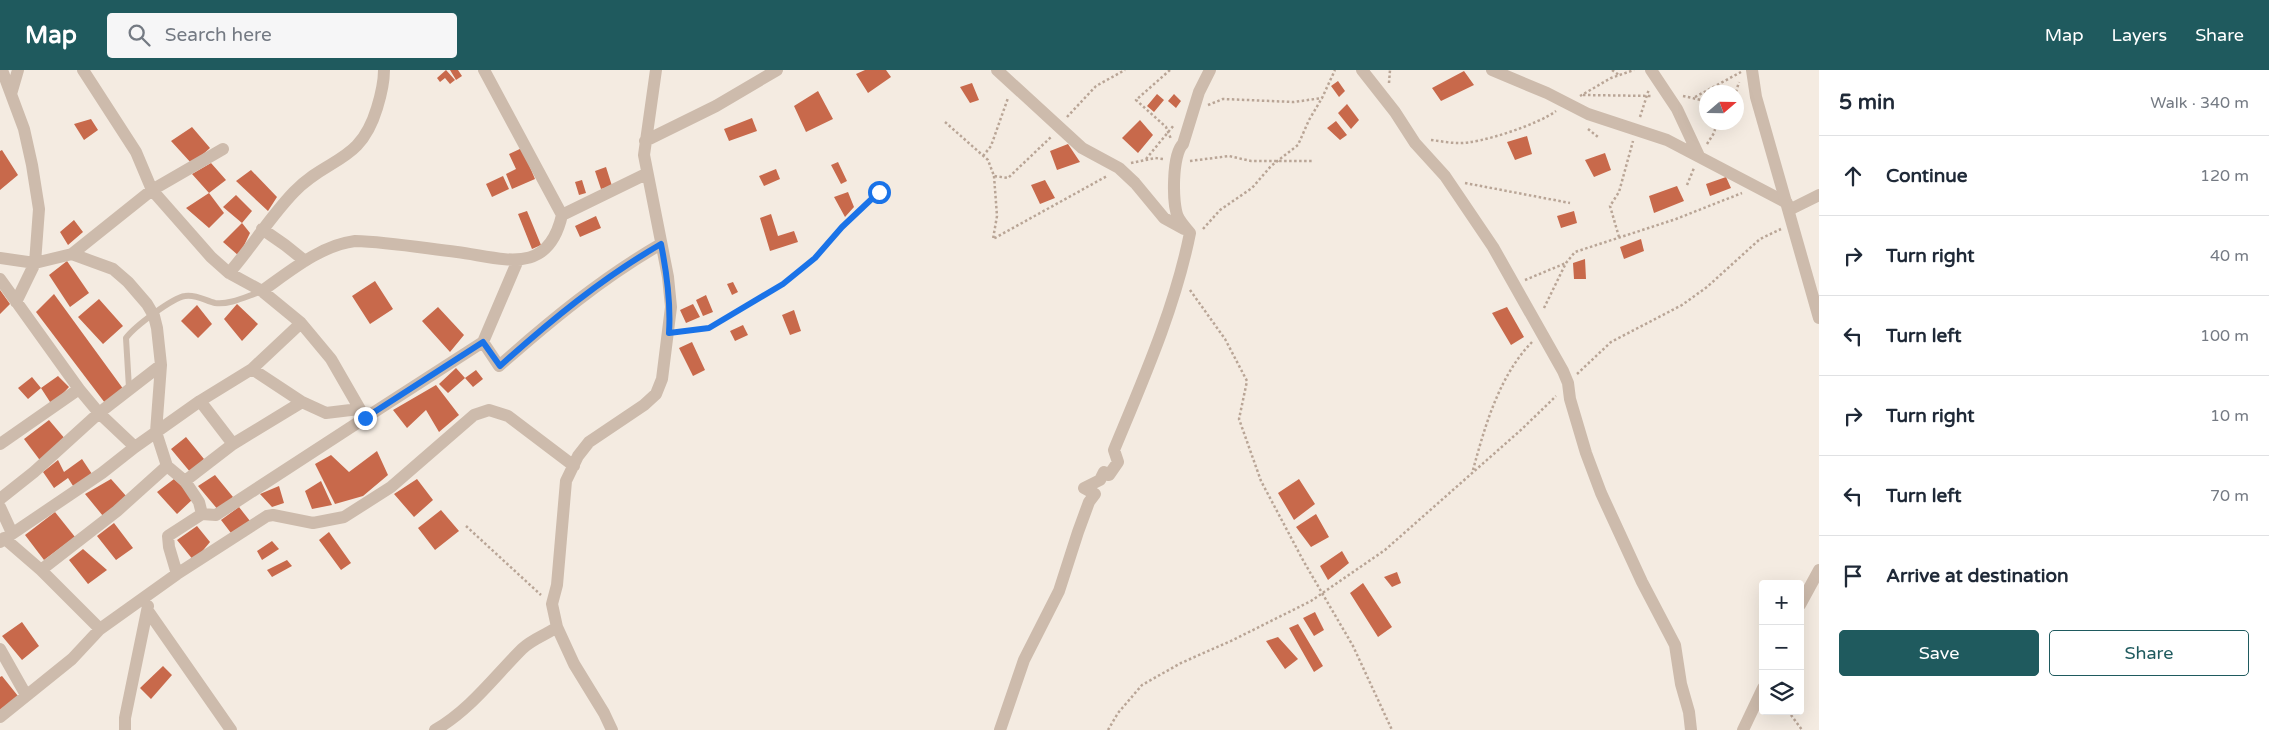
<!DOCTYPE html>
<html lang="en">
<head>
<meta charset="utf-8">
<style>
  body { margin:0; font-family:"Varela Round",sans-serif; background:#f6f6f7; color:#1f2937 }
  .controls { position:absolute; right:15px; bottom:15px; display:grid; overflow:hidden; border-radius:5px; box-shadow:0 5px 20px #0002 }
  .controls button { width:45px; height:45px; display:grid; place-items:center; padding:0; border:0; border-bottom:1px solid #e0e1e3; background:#fff; color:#1f2937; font:25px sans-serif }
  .compass { position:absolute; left:1699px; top:15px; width:45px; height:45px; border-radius:50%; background:#fff; box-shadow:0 5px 20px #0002; rotate:70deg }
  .stop { position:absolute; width:15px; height:15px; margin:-11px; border:4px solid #1a73e8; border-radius:50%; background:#fff }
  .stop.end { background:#1a73e8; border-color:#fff; box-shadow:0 1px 5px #0008 }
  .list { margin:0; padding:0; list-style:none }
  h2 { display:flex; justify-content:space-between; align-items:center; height:65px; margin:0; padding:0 20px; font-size:21px }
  h2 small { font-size:16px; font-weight:400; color:#747a83 }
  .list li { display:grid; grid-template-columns:32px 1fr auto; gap:15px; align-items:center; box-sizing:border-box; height:80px; padding:0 20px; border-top:1px solid #e0e1e3 }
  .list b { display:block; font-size:19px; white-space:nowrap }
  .list em { font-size:16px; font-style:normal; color:#747a83 }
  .actions { display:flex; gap:10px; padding:15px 20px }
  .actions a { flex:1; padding:11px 0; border:1px solid #1f5a5e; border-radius:5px; text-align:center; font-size:18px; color:#1f5a5e }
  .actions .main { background:#1f5a5e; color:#fff }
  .icon { flex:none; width:28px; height:28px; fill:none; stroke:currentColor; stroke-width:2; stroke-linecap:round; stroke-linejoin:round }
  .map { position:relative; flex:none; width:1819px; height:660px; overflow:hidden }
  header { display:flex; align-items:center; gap:30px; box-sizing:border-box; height:70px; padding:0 25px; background:#1f5a5e; color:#fff }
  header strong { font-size:24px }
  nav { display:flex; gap:28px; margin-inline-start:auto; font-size:18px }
  .search { width:350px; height:45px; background:#f6f6f7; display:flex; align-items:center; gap:12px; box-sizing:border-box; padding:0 18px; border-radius:5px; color:#747a83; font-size:19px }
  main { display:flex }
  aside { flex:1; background:#fff }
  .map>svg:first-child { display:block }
</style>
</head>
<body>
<header>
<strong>Map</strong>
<div class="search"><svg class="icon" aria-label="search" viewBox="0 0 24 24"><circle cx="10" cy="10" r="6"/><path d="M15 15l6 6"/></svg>Search here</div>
<nav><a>Map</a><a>Layers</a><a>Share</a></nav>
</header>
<main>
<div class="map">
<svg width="1819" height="660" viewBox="0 0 1819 660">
  <rect width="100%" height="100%" fill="#f4ebe1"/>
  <path fill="#c8694b" d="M446,0l9,10 -5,4 -5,-6 -5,4 -3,-4z
    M450,0h8l4,6 -6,4z
    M865,0h21l5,7 -23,16 -12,-19z
    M1464,1l10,14 -33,16 -9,-13z
    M1338,11l7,10 -6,6 -8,-11z
    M972,13l7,17 -9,3 -10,-16z
    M818,21l15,28 -27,13 -12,-26z
    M1157,24l7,6 -10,12 -7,-6z
    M1174,24l7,7 -5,7 -8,-7z
    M1347,34l12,16 -8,9 -13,-16z
    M752,48l5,13 -28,10 -5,-12z
    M91,49l7,11 -14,10 -10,-16z
    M1140,50l13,15 -15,18 -16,-15z
    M1336,51l11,14 -7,5 -13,-12z
    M192,57l18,21 -18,16 -21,-23z
    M1527,66l5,18 -17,6 -8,-18z
    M1068,74l12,18 -23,8 -7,-19z
    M522,78l13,31 -23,10 -6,-15 10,-5 -7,-15z
    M2,80l16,25 -18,15v-39z
    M1605,83l6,17 -17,7 -9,-17z
    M838,92l9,19 -6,3 -10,-19z
    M211,93l15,17 -17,13 -17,-19z
    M606,97l6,19 -11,3 -6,-18z
    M776,99l4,10 -16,7 -5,-10z
    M251,100l26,27 -9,14 -32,-30z
    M503,106l6,13 -17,8 -6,-13z
    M1726,107l5,11 -21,8 -4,-12z
    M582,110l4,13 -7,2 -4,-13z
    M1045,110l10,18 -15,6 -9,-19z
    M1677,116l7,15 -30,12 -5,-17z
    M848,122l6,15 -9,10 -11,-20z
    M209,123l15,20 -15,15 -23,-20z
    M236,125l16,16 -10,12 -19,-16z
    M527,141l14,34 -9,4 -14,-35z
    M1574,141l3,12 -16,5 -4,-12z
    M771,144l7,22 16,-5 4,11 -28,9 -10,-33z
    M596,146l5,12 -21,9 -5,-11z
    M74,150l9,12 -15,13 -8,-13z
    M242,153l8,10 -11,23 -16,-14z
    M1641,169l3,12 -20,8 -4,-12z
    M1585,189l1,20h-12l-1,-16z
    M67,191l22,32 -19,14 -21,-32z
    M375,211l18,28 -23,15 -18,-28z
    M733,212l5,10 -6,3 -5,-11z
    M0,220l10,14 -10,10z
    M54,224l70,96 -19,13 -69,-91z
    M706,225l7,17 -10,4 -7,-16z
    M99,229l24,27 -20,18 -25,-27z
    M237,234l21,20 -16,17 -18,-22z
    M693,234l7,13 -14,6 -6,-13z
    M197,235l15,19 -14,14 -17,-17z
    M438,237l26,28 -14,17 -28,-31z
    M1507,237l17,30 -13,8 -19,-32z
    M794,240l7,21 -11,4 -8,-20z
    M743,255l5,10 -13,6 -5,-10z
    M692,272l13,28 -12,6 -14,-28z
    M456,298l9,10 11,-8 7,9 -10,8 -8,-9 -17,15 -9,-9z
    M58,306l11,11 -17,18 -11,-17z
    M32,307l9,11 -13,11 -10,-11z
    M436,315l23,30 -20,17 -13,-22 -19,18 -14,-18z
    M49,350l17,20 -24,23 -18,-24z
    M186,367l18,22 -13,14 -20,-24z
    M377,381l11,24 -25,21 -28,8 -20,-40 16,-9 18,17z
    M82,389l12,18 -19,12 -7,-11 -14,10 -11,-16 15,-12 6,12z
    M215,405l18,22 -14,14 -21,-25z
    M111,409l16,18 -24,19 -18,-22z
    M174,409l20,19 -17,16 -20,-22z
    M417,409l16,21 -19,17 -20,-23z
    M1299,409l16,25 -21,16 -16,-27z
    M321,411l11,24 -20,4 -7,-18z
    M279,416l5,17 -12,4 -12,-13z
    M239,437l11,14 -19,12 -10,-13z
    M441,440l18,21 -24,19 -17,-22z
    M55,442l20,25 -31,23 -19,-25z
    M1316,444l13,23 -18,10 -15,-20z
    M114,453l19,25 -17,12 -19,-24z
    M197,456l13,16 -16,19 -17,-21z
    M329,462l22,31 -10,7 -22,-30z
    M272,471l7,8 -17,11 -5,-9z
    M83,479l24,21 -19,14 -19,-24z
    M1342,481l7,12 -21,17 -8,-14z
    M287,490l5,6 -20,11 -5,-7z
    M1397,502l4,11 -9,4 -8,-10z
    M1363,513l29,44 -14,10 -28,-44z
    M1315,542l9,18 -10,6 -11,-18z
    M22,552l17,24 -17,14 -20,-24z
    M1298,554l25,42 -9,6 -25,-44z
    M1278,567l20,22 -13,10 -19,-28z
    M163,596l9,9 -21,24 -11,-11z
    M2,606l16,20 -18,14v-33z"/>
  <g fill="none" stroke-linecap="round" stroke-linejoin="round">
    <path stroke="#b9a596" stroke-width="2.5" stroke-dasharray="2.5 2.5" stroke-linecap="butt" d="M1170,0l-34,30 30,27 5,12
      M1612,0l7,5
      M1389,13l1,-13
      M1736,22l3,-10
      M1583,25l69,1
      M1580,26l31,-18 23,-8
      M1683,26l23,5
      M1695,27l46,-25
      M1736,33h5
      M1208,35l15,-6 71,3 28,-4 13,-28
      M1067,47l29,-31 29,-16
      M1640,47l9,-28
      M945,52l43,38 6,16 14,2 43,-41
      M1588,59l10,8
      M1431,70c9,1 18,3 27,3 22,1 81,-19 98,-32
      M1707,74l7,-11 3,-11
      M983,86l8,-10 17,-48
      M1146,89l28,-34
      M1190,91l39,-5 22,5h62
      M1131,93l24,-5 8,1
      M994,106l3,40 -4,23 114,-63
      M1465,113l105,20
      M1687,115l7,-17
      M1203,159l17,-19 32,-22 19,-22 27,-21 11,-25 13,-22
      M1619,167l-9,-31 9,-14 14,-51
      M1525,210l41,-17
      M1190,220l35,49 22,42 -8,38 22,62 43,81 49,84 39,84
      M1544,238l22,-45 9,-11 101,-33 66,-26
      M680,262l29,-4 74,-44 32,-26 27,-31 37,-35
      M1577,304l34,-32 71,-37 25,-18 53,-48 21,-10
      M1473,400c12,-44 26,-94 59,-128
      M466,456l75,69
      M1788,641l14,19
      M1108,660l10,-17 24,-28 39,-22 52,-23 78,-39 74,-51 137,-121 34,-33"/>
    <path stroke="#cdbbac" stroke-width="6" d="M129,318l-3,-50c8,-11 46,-40 59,-42 11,-2 21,5 30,7 15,2 32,-7 45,-11"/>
    <path stroke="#cdbbac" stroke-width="12" d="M2,0l22,59 8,36 7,44 -4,54 -19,39
      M83,0l53,82 16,38 59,67 18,16 33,18 39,32 30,36 34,59 118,-76 16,24c51,-45 103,-88 162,-122
      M484,0l78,145
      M997,0l85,78 37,20 16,15 29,35 20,11
      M1362,0l33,42 20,31 30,33 48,71 70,124 5,12 2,16 16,54 15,40 41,89 33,63 6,39 8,28 2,18
      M1492,0l55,23 41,21 79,26 120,63
      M1651,0l26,39 22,47
      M11,24l7,-24
      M645,71l71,-35 61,-36
      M1789,140l30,-15
      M262,159l23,16 20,16
      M72,184l80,-64 71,-41
      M0,188l35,5 37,-9 41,15 15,13 19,22 7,12 3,12 4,37 -5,67 11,34 18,15 14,21 3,12 -34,22 1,11 8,27
      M229,203c23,-26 40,-55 65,-81 35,-36 66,-28 83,-84 4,-13 7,-25 7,-38
      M0,209l79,110 20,24 36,34
      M262,221c27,-19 59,-46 93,-50 34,1 68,7 102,11 46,6 91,25 105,-37l84,-41
      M483,272l35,-82
      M252,299l50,33 24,11 33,-4
      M0,374l79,-55
      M233,374l69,-42
      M185,411l48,-37 -33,-43
      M0,429l34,-27 65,-59 62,-48
      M0,437l12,26
      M202,444l14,1 149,-97
      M4,468l37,32 59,59
      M0,472l102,-69 33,-26 65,-46 52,-32 49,-46
      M41,500l76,-59 50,-45
      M1800,535l19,-35
      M148,541l83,119
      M0,579l26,46
      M0,647l72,-58 28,-30 77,-55 90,-58 6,-1 40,8 31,-6 47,-30 83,-72 15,-5 19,6 66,50
      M125,660v-12l23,-112
      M435,660c35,-20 59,-53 87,-81 10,-10 24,-14 35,-22
      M612,660l-8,-17 -30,-49 -17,-37 -5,-23 5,-19 9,-104 12,-25 11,-14 55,-37 12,-11 6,-15 9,-72 -3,-30 -24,-122 12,-85
      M1000,660l24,-70 35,-69 19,-59 11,-30 6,-8 -11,-6 16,-8 4,-8 5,3 9,-13 -4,-12c29,-70 61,-142 76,-217 -4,-5 -9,-10 -12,-16 -6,-13 -6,-63 5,-73l16,-52 11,-22
      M1743,660l20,-42"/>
    <path stroke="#cdbbac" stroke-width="12" d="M1752,0l4,27 63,221"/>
  </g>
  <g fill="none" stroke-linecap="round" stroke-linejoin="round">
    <path stroke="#1a73e8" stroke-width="6" d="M365,348l118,-76 17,24c50,-45 102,-88 161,-122 6,30 10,58 8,89l40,-5 74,-44 32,-26 27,-31 37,-35"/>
  </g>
</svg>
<div class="controls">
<button>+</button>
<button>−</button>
<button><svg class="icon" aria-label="layers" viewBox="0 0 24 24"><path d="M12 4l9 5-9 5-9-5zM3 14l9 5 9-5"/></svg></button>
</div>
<svg class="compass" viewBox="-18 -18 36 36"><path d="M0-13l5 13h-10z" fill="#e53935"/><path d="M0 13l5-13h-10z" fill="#747a83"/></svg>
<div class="stop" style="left:879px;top:122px"></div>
<div class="stop end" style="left:365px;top:348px"></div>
</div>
<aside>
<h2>5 min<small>Walk · 340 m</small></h2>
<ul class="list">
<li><svg class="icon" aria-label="ahead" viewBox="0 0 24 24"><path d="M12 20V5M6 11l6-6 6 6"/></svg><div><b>Continue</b></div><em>120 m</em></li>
<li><svg class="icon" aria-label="right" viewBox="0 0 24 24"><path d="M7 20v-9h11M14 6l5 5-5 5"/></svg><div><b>Turn right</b></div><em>40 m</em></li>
<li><svg class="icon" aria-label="left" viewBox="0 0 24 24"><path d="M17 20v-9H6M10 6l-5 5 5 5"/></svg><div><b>Turn left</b></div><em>100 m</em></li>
<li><svg class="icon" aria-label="right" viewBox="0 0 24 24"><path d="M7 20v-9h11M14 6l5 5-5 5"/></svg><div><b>Turn right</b></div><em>10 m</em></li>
<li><svg class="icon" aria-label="left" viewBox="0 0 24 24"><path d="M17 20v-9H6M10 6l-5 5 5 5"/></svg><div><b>Turn left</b></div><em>70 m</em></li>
<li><svg class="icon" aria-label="arrive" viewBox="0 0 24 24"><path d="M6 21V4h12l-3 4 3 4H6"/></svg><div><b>Arrive at destination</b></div></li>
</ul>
<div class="actions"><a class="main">Save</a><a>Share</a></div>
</aside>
</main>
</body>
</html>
